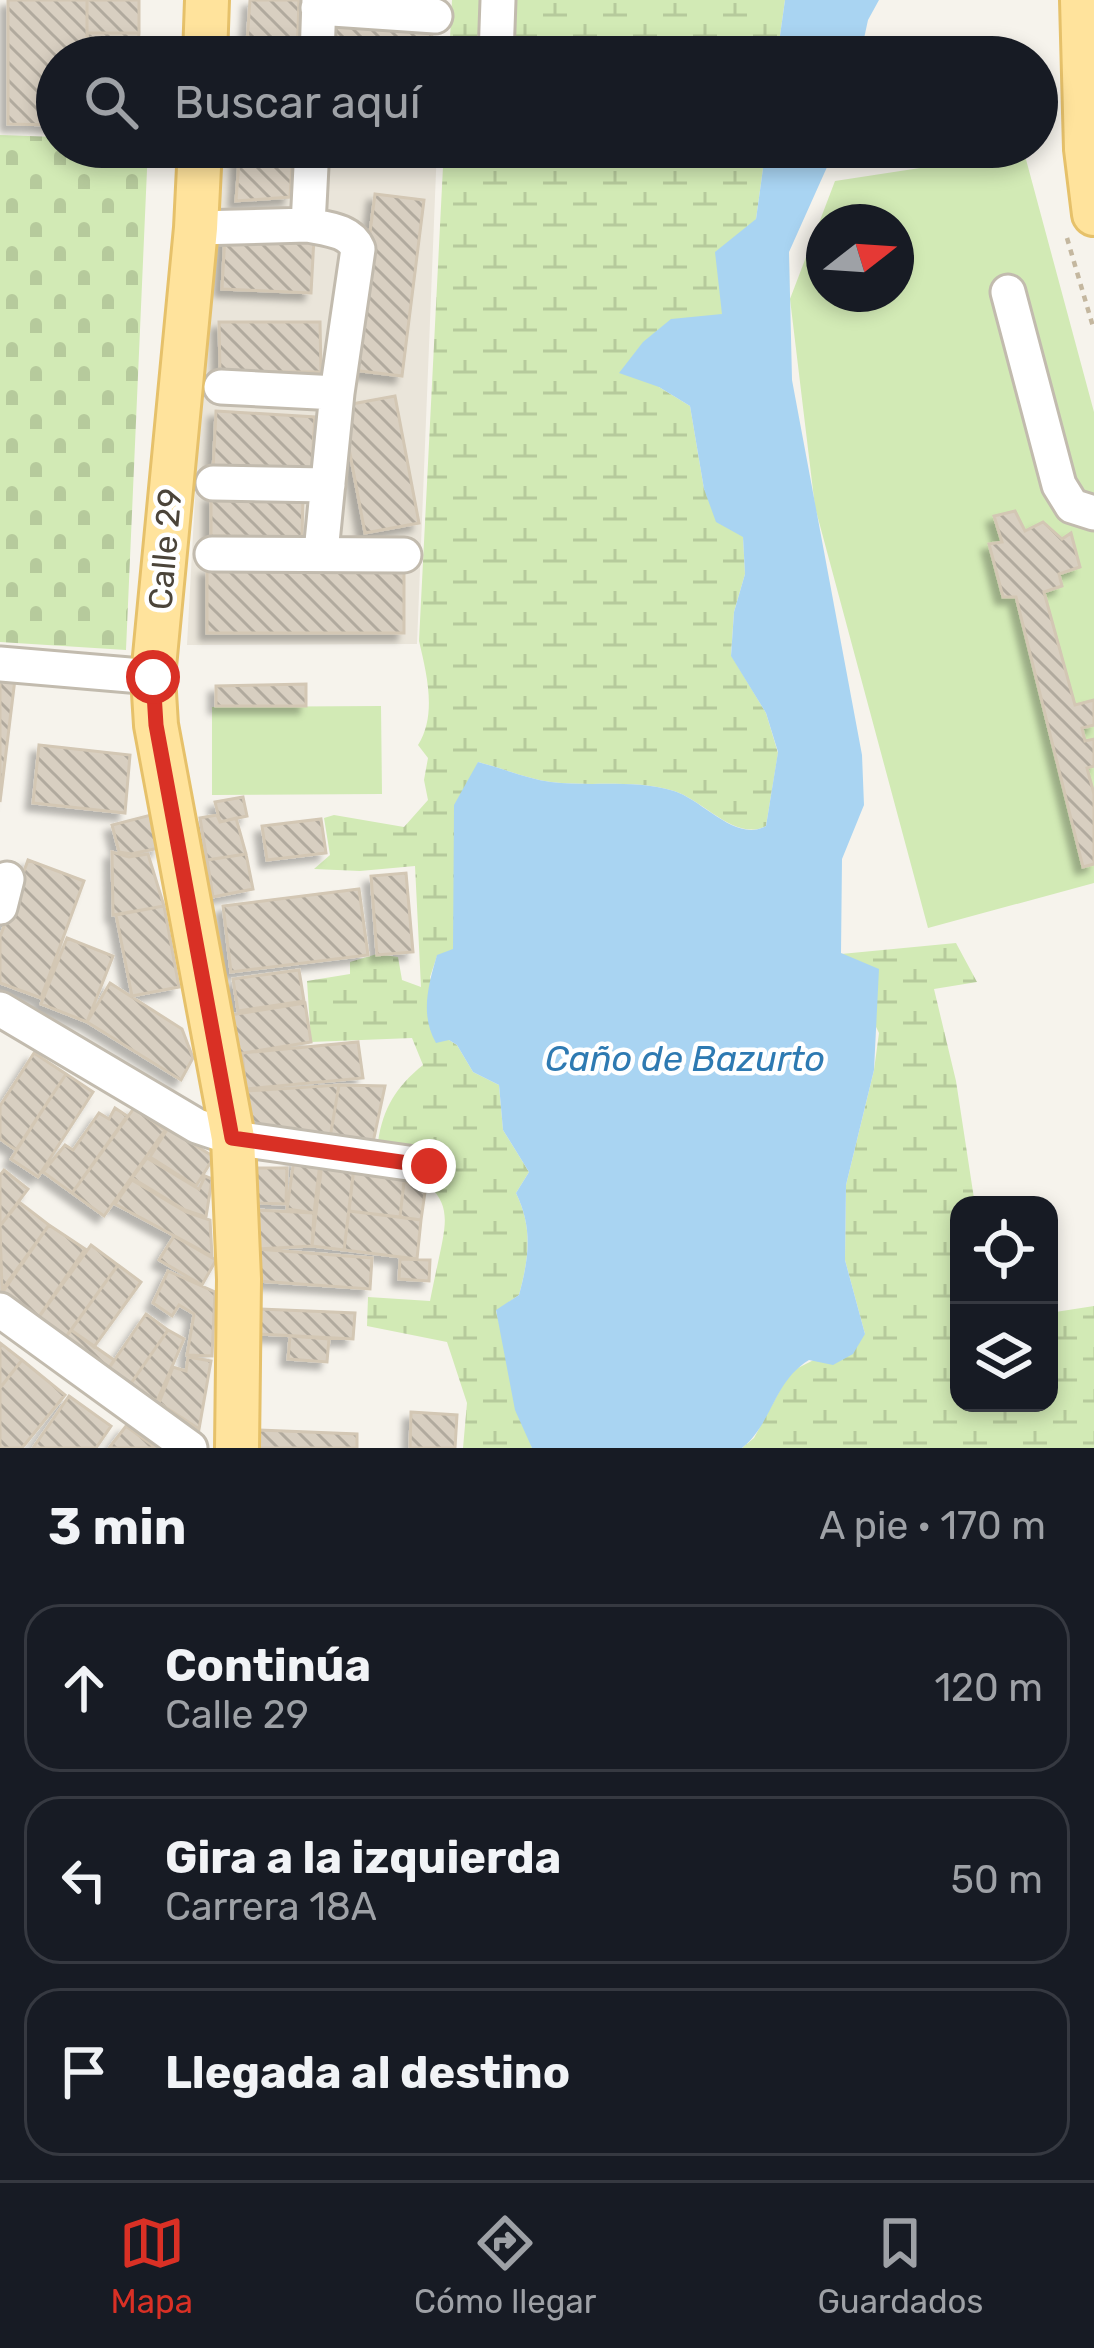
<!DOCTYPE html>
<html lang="es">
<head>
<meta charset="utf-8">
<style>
  body { margin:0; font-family:Rubik,sans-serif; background:#242831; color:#f1f3f6 }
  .controls { position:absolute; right:36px; bottom:36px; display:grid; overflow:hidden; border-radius:24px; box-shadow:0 6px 18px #0003 }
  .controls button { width:108px; height:108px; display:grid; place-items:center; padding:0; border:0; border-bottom:3px solid #363941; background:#171b24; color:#f1f3f6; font:60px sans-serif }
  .compass { position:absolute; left:806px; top:204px; width:108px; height:108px; border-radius:50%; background:#171b24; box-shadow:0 6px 18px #0003; rotate:73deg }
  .stop { position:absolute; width:36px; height:36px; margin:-27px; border:9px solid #d93025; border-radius:50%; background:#fff }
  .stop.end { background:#d93025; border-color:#fff; box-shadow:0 3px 12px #0008 }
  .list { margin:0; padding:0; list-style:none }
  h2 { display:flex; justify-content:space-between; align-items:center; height:156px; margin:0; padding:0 48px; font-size:51px }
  h2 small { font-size:39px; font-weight:400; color:#9ea1a6 }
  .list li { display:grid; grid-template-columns:78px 1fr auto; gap:36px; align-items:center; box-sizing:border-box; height:168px; margin:0 24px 24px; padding:0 24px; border:3px solid #363941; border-radius:36px }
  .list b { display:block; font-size:45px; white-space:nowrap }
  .list p { margin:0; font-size:39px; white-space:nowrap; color:#9ea1a6 }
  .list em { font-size:39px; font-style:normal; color:#9ea1a6 }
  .icon { flex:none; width:66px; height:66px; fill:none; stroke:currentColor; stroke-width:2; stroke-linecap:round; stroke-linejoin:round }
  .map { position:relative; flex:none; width:1094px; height:1448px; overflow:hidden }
  .search { position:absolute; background:#171b24; box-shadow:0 6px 18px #0003; left:36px; right:36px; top:36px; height:132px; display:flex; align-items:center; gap:30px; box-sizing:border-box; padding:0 42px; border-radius:66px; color:#9ea1a6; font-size:45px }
  .sheet { height:732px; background:#171b24 }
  nav { display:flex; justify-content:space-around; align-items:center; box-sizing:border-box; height:168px; border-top:3px solid #363941; background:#171b24; font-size:33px; color:#9ea1a6 }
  nav a { display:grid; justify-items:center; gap:6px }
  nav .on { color:#d93025 }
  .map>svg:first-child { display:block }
</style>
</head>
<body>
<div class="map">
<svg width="1094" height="1448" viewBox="0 0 1094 1448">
  <defs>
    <pattern id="wetland-marsh" width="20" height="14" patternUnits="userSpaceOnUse" patternTransform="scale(3)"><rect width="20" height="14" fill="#d2eab5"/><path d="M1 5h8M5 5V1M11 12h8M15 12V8" fill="none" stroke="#b6ca9c"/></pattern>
    <pattern id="cemetery-stones" width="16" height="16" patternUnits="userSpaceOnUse" patternTransform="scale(3)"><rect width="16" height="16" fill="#d2eab5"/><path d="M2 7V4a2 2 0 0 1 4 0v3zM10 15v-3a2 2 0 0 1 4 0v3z" fill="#b6ca9c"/></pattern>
    <pattern id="building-back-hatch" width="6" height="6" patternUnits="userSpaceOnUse" patternTransform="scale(3)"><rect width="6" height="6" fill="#d8cfc1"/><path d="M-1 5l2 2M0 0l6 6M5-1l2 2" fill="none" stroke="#b1aa9e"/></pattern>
    <filter id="shadow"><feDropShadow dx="-7" dy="7" stdDeviation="3" flood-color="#0004"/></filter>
  </defs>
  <rect width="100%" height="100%" fill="#f6f3ec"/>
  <path fill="#eae5da" d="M214,147h223l-20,497 -230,1z"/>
  <path fill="url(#wetland-marsh)" d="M452,0h333l-8,57h-328z
    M444,147h322l-10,72 -34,95 -63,73 31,19 14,83 39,47 2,38 -11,38 -3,43 35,58 12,40 -12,73c-30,16 -63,-26 -92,-35 -41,-12 -82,-4 -123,-9 -24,-3 -49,-14 -73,-20l-25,188 -16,6 -7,21 19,63 8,5 16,27 26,13 4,45 26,42 -13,21c17,35 13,65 3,102l-23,16 36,137h-69l4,-45 -20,-61 -80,-16 1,-29 62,4c20,-103 33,-92 -52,-159 5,-34 18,-55 45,-77l-11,-27 -101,4 -4,-61 43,-7v-12l27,-8 21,3 4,23 19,7 -6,-121 -55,5 -46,-2 16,-14 -6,-37 10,-3 70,12 24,-27 -4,-20 4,-22 -10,-13c19,-30 9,-70 1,-104z
    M956,943l21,39 -43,7 22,92 19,124h-16v198h90v-90l45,-7v142h-352l12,-10 36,-66 75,-38 -20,-74 1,-75 28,-115 5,-37 -38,-79z"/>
  <path fill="url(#cemetery-stones)" d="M0,135l57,2v10h91l-22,503 -126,-8z"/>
  <path fill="#d2eab5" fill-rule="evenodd" d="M1024,152l70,260v471l-166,45 -113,-421 -25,-208 45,-118zM824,222h72v72h-72z
    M381,706l1,88 -170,1v-88z"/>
  <path fill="#a9d4f2" d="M785,0h94l-11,20 -8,37h-83z
    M766,147h70l-47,105 3,128 70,375 2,50 -22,54 -1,94 38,16 -5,101 -28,115 -1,75 20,74 -12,20 -20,11 -24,-5c-36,22 -36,63 -67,88h-210l-17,-38 -19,-100 23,-15c10,-37 14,-67 -3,-102l13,-21 -26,-42 -4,-45 -26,-13 -16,-27 -8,-5 -13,3c-16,-28 -8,-57 1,-88l16,-6 1,-144 24,-43c24,6 49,17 73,20 41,5 82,-3 123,9 29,9 62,52 92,35l12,-74 -12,-39 -35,-57 3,-44 11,-38 -2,-37 -27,-15 -12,-33 -14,-83 -31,-19 -40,-14 24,-31 28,-23 51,-5 -7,-62 41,-33z"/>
  <path fill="url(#building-back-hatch)" stroke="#d3c7b4" stroke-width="3" filter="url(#shadow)" d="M8,0h79v57h-30v68l-49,-1z
    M87,0h52v33h-52z
    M250,0h49l-2,57h-51z
    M333,26l99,5 -1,26h-100z
    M87,33h52l-2,24h-47z
    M240,147h53l-3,50 -54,4z
    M375,194l49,6 -22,176 -50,-6z
    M225,234l89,4 -3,55 -89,-4z
    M219,322h101l1,50h-101z
    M395,396l24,127 -54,10 -24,-127z
    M216,411l99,6 -4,59 -98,-6z
    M211,495l92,1 -1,41 -91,-1z
    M1015,511l10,20 18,-9 19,17 9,-6 9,34 -21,7 3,12 -18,6 31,113 19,-5v25l-12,3 3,13 9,-2v27l-7,2 7,26v70l-11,3 -67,-270h-13l-14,-53 13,-2 -8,-26z
    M207,568h197v65h-197z
    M0,677l15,2 -15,123z
    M306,684v22h-90v-20z
    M39,745l91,10 -5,58 -92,-10z
    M243,797l4,19 -27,6 -5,-20z
    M151,815l8,33 -28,6 -12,-2 -7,-27z
    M217,815l3,7 16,-4 10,36 -39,6 -7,-42z
    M321,819l5,34 -59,7 -5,-34z
    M112,852l17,5 19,-3 16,52 -51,9z
    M246,854l7,35 -40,8 -6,-37z
    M28,860l56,21 -43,117 -41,-15v-46z
    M406,873l7,79 -36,3 -6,-79z
    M359,889l9,66 -137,17 -8,-66z
    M164,906l15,81 -47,9 -16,-81z
    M67,938l46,18 -26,66 -46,-18z
    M299,970l5,31 -66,10 -5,-32z
    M110,983l72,46 11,29 -12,22 -94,-58z
    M305,1003l6,39 -74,12 -7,-39z
    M358,1042l5,36 -117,11 -4,-36z
    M34,1053l32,21 -50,76 -16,-11v-33z
    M66,1074l27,18 -55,85 -27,-18z
    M339,1085l46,1 -14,66 -42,-8z
    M339,1085l-10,59 -76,-17 -7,-36z
    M115,1108l12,8 -55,77 -29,-21 22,-27 8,5 26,-37 10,6z
    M134,1108l31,22 -61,86 -32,-23z
    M168,1128l46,29 -18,29 -46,-29z
    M147,1158l52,31 6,-13 7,3 -6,38 -21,-7 -53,-32z
    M294,1159l26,4 -6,50 -27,-4z
    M322,1163l32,4 -10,83 -32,-4z
    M354,1167l51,6 -5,44 -51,-6z
    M256,1168h31l-1,36 -31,-1z
    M4,1170l24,19 -28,37v-51z
    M132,1180l54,32 24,8 2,36 -97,-52z
    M404,1182l22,3 -5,35 -21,-3z
    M19,1202l30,23 -47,65 -2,-64z
    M256,1210l58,3 -2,33 -55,3z
    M349,1211l72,9 -4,39 -73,-9z
    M49,1225l36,24 -49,72 -36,-25z
    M174,1236l42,24 -14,25 -43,-25z
    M91,1245l27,20 -55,76 -27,-20z
    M257,1249l115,9 -2,31 -112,-8z
    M400,1259l30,1 -1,21 -30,-2z
    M118,1265l23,17 -47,65 -23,-17z
    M168,1271l47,21 -3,64 -25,-1 7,-41 -15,-9 -7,11 -19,-13z
    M260,1309l95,4 -2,26 -94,-5z
    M146,1314l22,16 -39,56 -22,-15z
    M71,1330l43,30 -7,11 -44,-30z
    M168,1330l16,9 -27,62 -27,-16z
    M290,1336l39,3 -2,23 -39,-3z
    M0,1343l22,17 -22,28z
    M188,1357l23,4 -12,68 -40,-26 14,-36 13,4z
    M22,1360l43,35 -43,53h-22v-60z
    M69,1396l42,30 -15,22h-63z
    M411,1412l46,3 -2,33h-45z
    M126,1426l30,22h-47z
    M259,1430l98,4v14h-99z"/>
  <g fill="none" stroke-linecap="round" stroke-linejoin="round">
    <g stroke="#c2bbae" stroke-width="39">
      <path id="minor" d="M318,8l117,8
        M317,57l2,-57
        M496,57l2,-57
        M308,225c19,4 42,5 50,24l-21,144 -16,159
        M196,228l112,-3 4,-78
        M1008,292l51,193 13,21 22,7
        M221,387l116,6
        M213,483l115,2
        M212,554l192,1
        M0,664l153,13
        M0,907l7,-28
        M0,1009l197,117 36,12 196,28
        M0,1310l190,138"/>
    </g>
    <g stroke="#e6c16a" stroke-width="48">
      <path id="major" d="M1082,0l4,149 8,65
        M205,57l2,-57
        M200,147l-4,81 -43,449 3,48 77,413 6,141 -2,169"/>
    </g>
    <path stroke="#c4b79f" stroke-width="4.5" stroke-dasharray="6 6" stroke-linecap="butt" d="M1067,238l27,92"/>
    <use href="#minor" stroke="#fff" stroke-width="33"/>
    <use href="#major" stroke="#ffe39c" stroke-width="42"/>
  </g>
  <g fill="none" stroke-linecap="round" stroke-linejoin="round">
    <path stroke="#d93025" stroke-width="15" d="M153,677l3,48 76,413 197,28"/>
  </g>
  <g text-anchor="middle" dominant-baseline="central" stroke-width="9" stroke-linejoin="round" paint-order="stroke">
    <g font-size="33" fill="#4b4439" stroke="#fff">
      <text transform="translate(165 549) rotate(-85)">Calle 29</text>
    </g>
    <g font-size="36" font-style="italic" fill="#2e7ab2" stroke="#fff">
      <text x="685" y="1058">Caño de Bazurto</text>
    </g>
  </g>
</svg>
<div class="controls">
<button><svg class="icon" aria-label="locate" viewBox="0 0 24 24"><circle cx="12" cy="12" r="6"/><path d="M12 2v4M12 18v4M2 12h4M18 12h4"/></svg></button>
<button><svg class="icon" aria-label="layers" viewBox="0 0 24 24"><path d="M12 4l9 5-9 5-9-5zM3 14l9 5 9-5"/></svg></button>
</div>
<svg class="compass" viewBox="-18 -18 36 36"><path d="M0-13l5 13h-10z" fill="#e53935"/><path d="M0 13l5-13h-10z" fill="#9ea1a6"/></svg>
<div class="stop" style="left:153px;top:677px"></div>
<div class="stop end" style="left:429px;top:1166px"></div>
<div class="search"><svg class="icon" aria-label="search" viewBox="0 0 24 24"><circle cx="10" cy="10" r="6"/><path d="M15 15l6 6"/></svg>Buscar aquí</div>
</div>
<section class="sheet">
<h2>3 min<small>A pie · 170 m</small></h2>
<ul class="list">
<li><svg class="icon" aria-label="ahead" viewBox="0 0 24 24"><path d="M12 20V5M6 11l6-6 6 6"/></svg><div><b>Continúa</b><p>Calle 29</p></div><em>120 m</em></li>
<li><svg class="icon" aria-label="left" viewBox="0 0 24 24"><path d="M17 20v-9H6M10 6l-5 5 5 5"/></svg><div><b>Gira a la izquierda</b><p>Carrera 18A</p></div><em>50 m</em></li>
<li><svg class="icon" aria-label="arrive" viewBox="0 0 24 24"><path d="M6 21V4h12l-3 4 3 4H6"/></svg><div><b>Llegada al destino</b></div></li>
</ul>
</section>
<nav>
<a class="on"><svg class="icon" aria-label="map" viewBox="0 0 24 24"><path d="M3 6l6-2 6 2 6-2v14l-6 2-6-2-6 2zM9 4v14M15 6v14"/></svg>Mapa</a>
<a><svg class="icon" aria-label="directions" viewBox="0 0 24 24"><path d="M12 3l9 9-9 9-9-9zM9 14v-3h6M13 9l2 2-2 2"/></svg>Cómo llegar</a>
<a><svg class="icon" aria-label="saved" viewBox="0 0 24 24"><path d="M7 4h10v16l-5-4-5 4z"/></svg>Guardados</a>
</nav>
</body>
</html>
